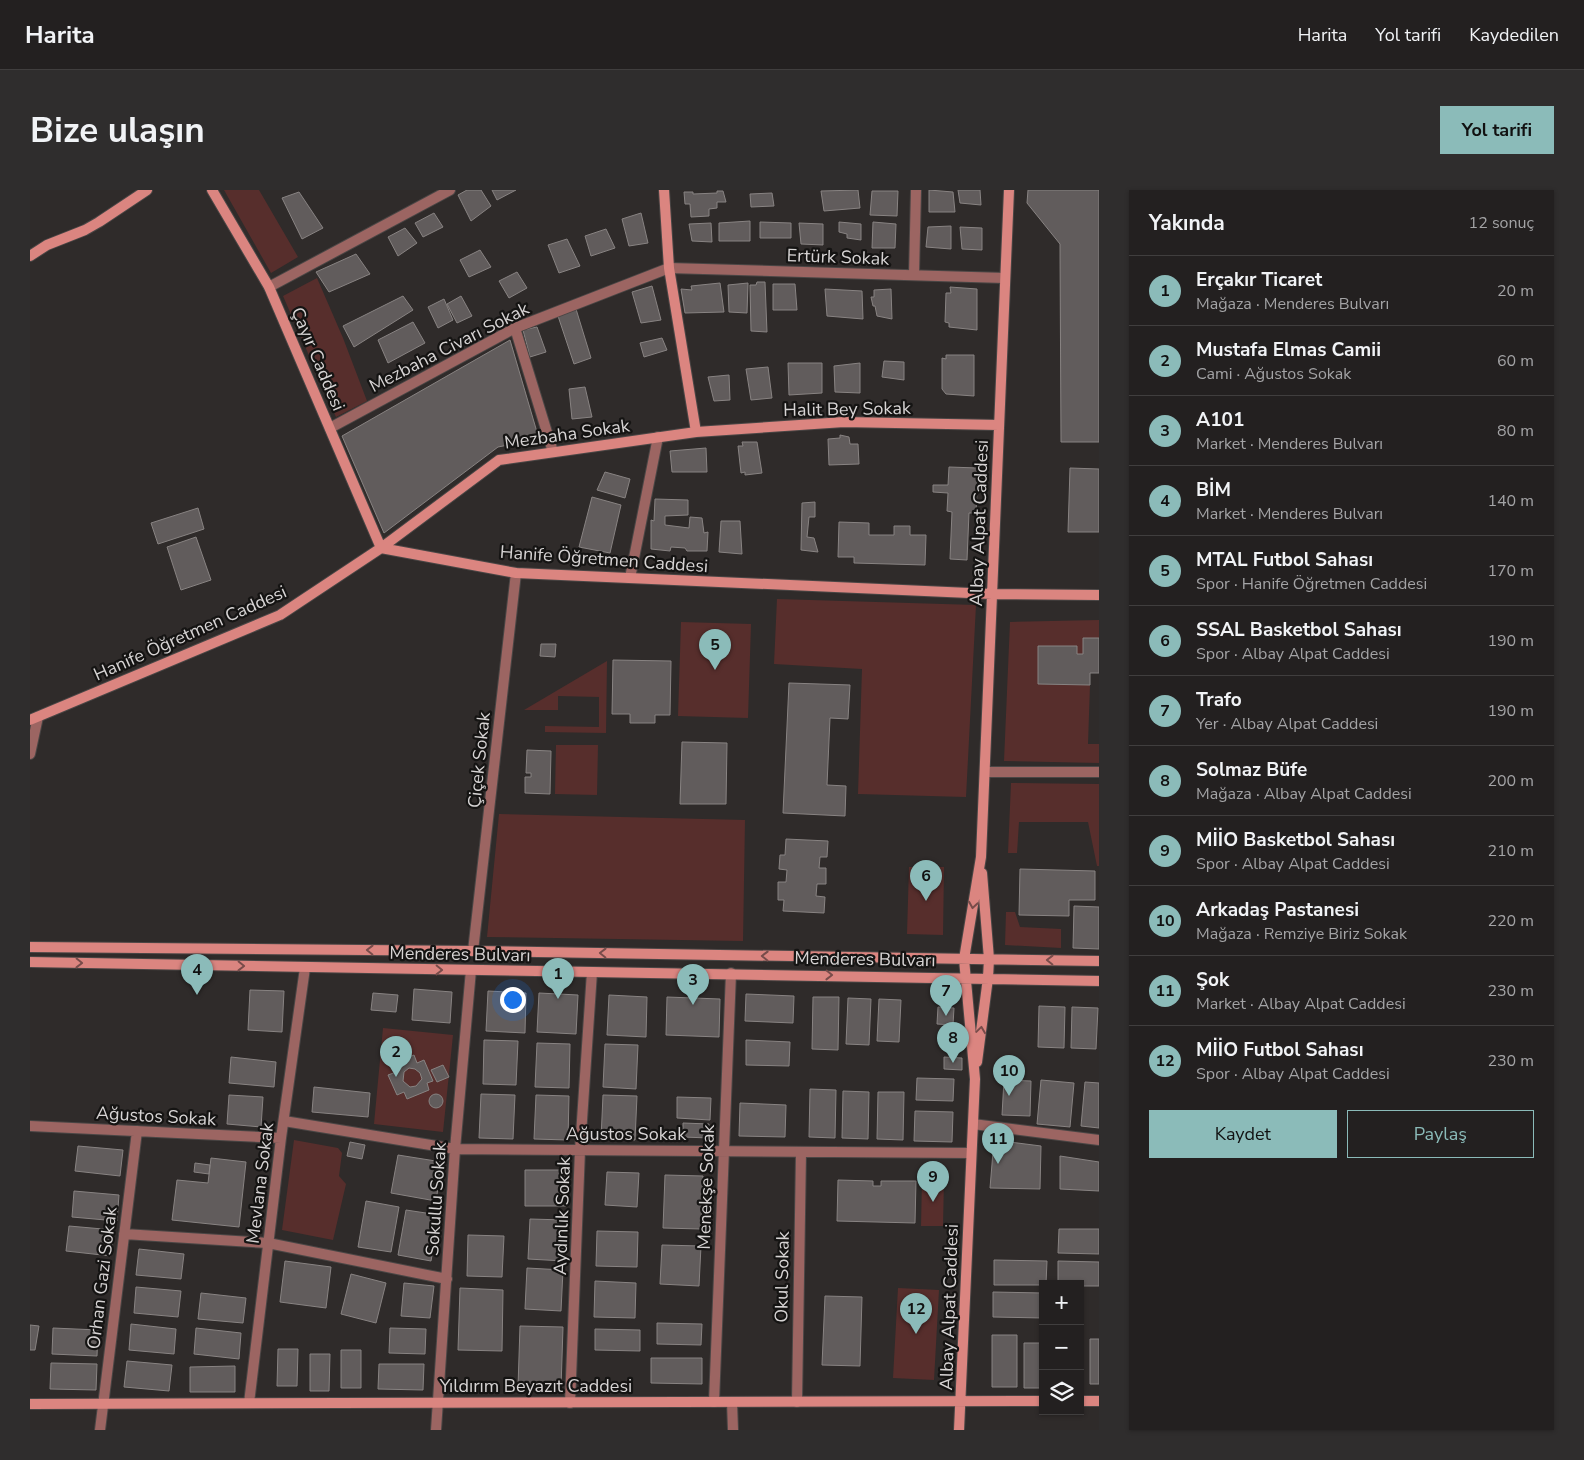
<!DOCTYPE html>
<html lang="tr">
<head>
<meta charset="utf-8">
<style>
  body { margin:0; font-family:"Nunito Sans",sans-serif; background:#2f2d2d; color:#f1f3f6 }
  .controls { position:absolute; right:15px; bottom:15px; display:grid; overflow:hidden; border-radius:0px; box-shadow:0 1px 4px #0004 }
  .controls button { width:45px; height:45px; display:grid; place-items:center; padding:0; border:0; border-bottom:1px solid #403e3e; background:#232020; color:#f1f3f6; font:25px sans-serif }
  .you { position:absolute; left:482px; top:809px; width:18px; height:18px; margin:-12px; border:4px solid #fff; border-radius:50%; background:#1a73e8; box-shadow:0 0 0 8px #1a73e833 }
  .badge { display:grid; place-items:center; width:32px; height:32px; border-radius:50%; background:#8bbbb9; color:#111; font-size:16px; font-weight:700 }
  .pin { position:absolute; translate:-50% -41px; filter:drop-shadow(0 1px 2px #0008) }
  .pin::after { content:''; position:absolute; top:26px; width:18px; height:15px; background:inherit; clip-path:polygon(0 0,100% 0,50% 100%) }
  .list { margin:0; padding:0; list-style:none }
  h2 { display:flex; justify-content:space-between; align-items:center; height:65px; margin:0; padding:0 20px; font-size:21px }
  h2 small { font-size:16px; font-weight:400; color:#a3a3a5 }
  .list li { display:grid; grid-template-columns:32px 1fr auto; gap:15px; align-items:center; box-sizing:border-box; height:70px; padding:0 20px; border-top:1px solid #403e3e }
  .list b { display:block; font-size:19px; white-space:nowrap }
  .list p { margin:0; font-size:16px; white-space:nowrap; color:#a3a3a5 }
  .list em { font-size:16px; font-style:normal; color:#a3a3a5 }
  .actions { display:flex; gap:10px; padding:15px 20px }
  .actions a { flex:1; padding:11px 0; border:1px solid #8bbbb9; border-radius:0px; text-align:center; font-size:18px; color:#8bbbb9 }
  .actions .main { background:#8bbbb9; color:#111 }
  .icon { flex:none; width:28px; height:28px; fill:none; stroke:currentColor; stroke-width:2; stroke-linecap:round; stroke-linejoin:round }
  .map { position:relative; flex:none; width:1069px; height:1240px; overflow:hidden; border-radius:0px }
  header { display:flex; align-items:center; gap:30px; box-sizing:border-box; height:70px; padding:0 25px; background:#232020; border-bottom:1px solid #403e3e }
  header strong { font-size:24px }
  nav { display:flex; gap:28px; margin-inline-start:auto; font-size:18px }
  .intro { display:flex; align-items:center; justify-content:space-between; box-sizing:border-box; height:120px; padding:0 30px }
  h1 { margin:0; font-size:35px }
  .button { padding:12px 22px; border-radius:0px; background:#8bbbb9; color:#111; font-size:18px; font-weight:700 }
  main { display:flex; gap:30px; padding:0 30px }
  aside { flex:1; background:#232020; border-radius:0px; box-shadow:0 1px 4px #0004 }
  .map>svg:first-child { display:block }
</style>
</head>
<body>
<header>
<strong>Harita</strong>
<nav><a>Harita</a><a>Yol tarifi</a><a>Kaydedilen</a></nav>
</header>
<div class="intro"><h1>Bize ulaşın</h1><a class="button">Yol tarifi</a></div>
<main>
<div class="map">
<svg width="1069" height="1240" viewBox="0 0 1069 1240">
  <rect width="100%" height="100%" fill="#2f2b2a"/>
  <path fill="#572e2c" d="M194,0h35l39,67 -27,16z
    M287,88l26,60 24,63 -31,16 -53,-121z
    M747,409l199,6 -10,192 -108,-3 4,-125 -88,-5z
    M1069,430v18h-16v16h-6l-1,-8h-38v38l52,1 -2,59h11v19l-95,-2 6,-139z
    M651,432l70,2 -3,94 -70,-2z
    M577,471l-1,72 -61,-1v-6l54,1v-30l-41,-1v14h-34z
    M526,555h42l-1,50 -42,-1z
    M981,593l88,1v82h-2l-9,-44h-69l-2,31h-9z
    M469,624l246,6 -2,121 -256,-4z
    M879,677h35l-1,68 -36,-1z
    M976,722h9l5,15 41,2v19l-56,-3z
    M353,838l70,7 -10,97 -69,-8z
    M264,950l44,8 4,5 -3,23 7,8 -13,56 -51,-10z
    M892,989h22l-1,47h-22z
    M868,1098l41,2 -5,90 -41,-2z"/>
  <path fill="#615c5c" stroke="#888382" fill-rule="evenodd" d="M437,0h14l10,16 -20,15 -13,-26z
    M462,0h24l-19,10z
    M828,0l2,18 -36,3 -3,-20z
    M899,0l24,2 2,20h-26z
    M928,0h22l1,15 -21,-2z
    M998,0h71v252h-38l-1,-198 -33,-41z
    M687,1h6l3,11h-9v6l-8,1v7l-18,1 -1,-13h-5l-1,-12h9v2l24,-1z
    M842,1h26l-1,25 -27,-1z
    M269,2l24,36 -21,11 -20,-41z
    M742,3l2,13 -23,1 -1,-13z
    M404,23l9,14 -20,10 -8,-14z
    M611,23l7,30 -19,3 -7,-27z
    M720,31v20h-31v-18z
    M730,32l31,1v15h-31z
    M809,32l22,2v16l-14,-2v-4l-8,-2z
    M843,32l23,2 -1,24h-23z
    M681,33l1,19 -20,-1 -3,-17z
    M769,33l24,1v21l-22,-1z
    M921,36v23l-25,-2 2,-20z
    M930,37l22,1v22l-20,-1z
    M375,38l12,15 -19,13 -10,-19z
    M576,39l9,19 -24,8 -6,-20z
    M537,49l13,27 -21,7 -11,-28z
    M450,60l11,17 -22,10 -9,-17z
    M326,64l14,20 -41,18 -13,-20z
    M487,82l10,16 -18,10 -10,-17z
    M727,92h8l2,50 -16,-1 -1,-46h6z
    M690,93l4,29 -39,1 -4,-24 11,1 -1,-4z
    M718,93l-1,30 -18,-1 -1,-27z
    M743,94h22l2,26h-24z
    M622,96l9,34 -20,3 -9,-31z
    M920,97l27,2v41l-28,-3v-4l-4,-1 1,-29h5z
    M795,99l37,2 1,28 -36,-3z
    M861,99l1,30 -15,-3 -2,-10h-2l-2,-9h3v-7z
    M373,106l10,14 -59,37 -11,-21z
    M431,106l11,20 -15,7 -10,-19z
    M414,109l9,21 -15,8 -10,-21z
    M546,119l15,49 -17,6 -16,-48z
    M383,132l12,21 -37,20 -10,-23z
    M507,137l9,25 -16,5 -7,-27z
    M632,148l5,12 -23,7 -4,-14z
    M480,150l29,99 -41,8 -114,86 -42,-97z
    M916,165h28v41l-28,-2 -4,-5v-31l4,1z
    M854,171l20,1v18l-22,-3z
    M758,173h34v30l-33,2z
    M830,173v30l-25,-1 -1,-26z
    M738,177l4,31 -21,2 -5,-31z
    M699,185l1,25 -16,1 -6,-24z
    M555,197l7,30 -20,2 -3,-30z
    M810,245l9,2 1,7h8l1,20 -30,1 -1,-26 12,-1z
    M712,252h15l5,31 -17,2v-3l-4,1 -3,-27h5z
    M676,258l1,24h-35l-2,-21z
    M919,277l29,1 -2,45h-7l-2,47 -17,-1 2,-47 -5,-1 1,-18 -15,-1v-7h15z
    M1040,278l29,1v63h-31z
    M575,282l25,7 -5,19 -28,-8z
    M562,307l29,8 -11,48 -31,-6z
    M625,309l33,1v15l-23,1v9l24,3 1,-11 12,1 2,15 4,-1 -1,19h-20l-2,-3 -14,-1 -1,4 -19,-2v-29l3,1z
    M785,312v15h-6l-2,20 7,1 4,14 -17,-2 1,-47z
    M168,318l6,21 -46,15 -7,-21z
    M691,331h19l2,33 -23,-2z
    M809,332l30,1v12h25v-9h16v9h16l-1,30 -71,-2v-6h-16z
    M166,347l15,43 -30,10 -14,-43z
    M1053,448h16v35h-9v12l-52,-1v-38h39v8h6z
    M511,454h15l-1,13 -15,-1z
    M583,470l58,1 -1,54h-15v8h-25v-9h-18z
    M759,493l61,2 -2,34 -18,-1 -3,67 19,1 -1,30 -62,-3z
    M652,552l45,1 -1,61h-46z
    M497,560l24,1 -1,43 -25,-1v-16h6v-4h-5z
    M756,649l42,2 -1,16h-7l-1,11h7v16h-9l-1,12 9,1 -1,16 -41,-2 1,-11h-6v-18h8l1,-12 -8,-1 1,-14h5z
    M990,679l75,2v29h-26v16l-50,-1z
    M1044,716l25,1v42l-26,-1z
    M384,799l38,3 -2,31 -38,-3z
    M220,800l34,1 -2,41 -34,-2z
    M458,801l38,2 -1,40 -39,-2z
    M343,803l25,2 -2,17 -25,-2z
    M509,803l39,2 -2,39 -39,-2z
    M716,804l48,2 -1,27 -48,-2z
    M579,805l38,2 -1,40 -39,-2z
    M637,807l53,2 -1,38 -53,-2z
    M783,807h26l-1,53 -26,-1z
    M818,808l23,1 -2,46 -23,-1z
    M849,809l22,1 -2,42 -22,-1z
    M1009,816l26,1 -1,41 -26,-1z
    M908,817l16,1 -1,17 -16,-1z
    M1042,817l26,1 -2,41 -25,-1z
    M454,850l34,1 -2,44 -33,-1z
    M716,850l44,2 -1,24 -43,-1z
    M507,853l33,1 -1,44 -34,-1z
    M575,854l33,1 -2,44 -33,-2z
    M384,865l3,8 7,-3 9,21 -6,2 2,7 -22,9 -3,-7 -7,3 -9,-20 11,-4 -4,-8zM379,878l6,1 5,4 2,6 -6,7 -6,1 -7,-6 1,-9z
    M201,867l45,5 -2,25 -45,-4z
    M914,867l18,1v12l-18,-1z
    M413,875l6,12 -12,5 -6,-12z
    M887,888l37,1 -1,22 -37,-1z
    M974,890l27,1 -1,35 -28,-1z
    M1011,890l33,3 -4,44 -33,-3z
    M1055,892l14,1v45l-18,-2z
    M284,897l56,6 -2,24 -56,-5z
    M780,899l26,1 -1,48 -26,-1z
    M813,901l26,1 -1,47 -26,-1z
    M848,902h26l-1,48 -26,-1z
    M399 911a7 7 0 1 1 14 0a7 7 0 1 1-14 0Z
    M451,904l34,1 -2,44 -34,-1z
    M199,905l34,2 -2,30 -34,-3z
    M506,905l33,1 -1,44 -34,-1z
    M573,905l34,1 -2,44 -34,-1z
    M647,907l34,1 -1,22 -33,-2z
    M710,913l46,2 -1,32 -46,-1z
    M885,921l38,1 -1,30 -38,-1z
    M653,933l26,1v14l-26,-1z
    M964,950l47,6 -1,43 -50,-1z
    M320,952l15,3 -3,14 -15,-3z
    M48,956l45,4 -3,26 -45,-5z
    M368,965l44,7 -6,39 -45,-8z
    M1030,966l39,6v29l-39,-2z
    M181,968l35,4 -7,65 -67,-7 5,-40 31,3z
    M165,973l15,2 -1,9 -15,-2z
    M495,980h41v36h-41z
    M577,982l32,1 -2,34 -32,-2z
    M635,985l38,1 -2,53 -38,-1z
    M808,990l35,1v5h8v-5h35l-1,42 -78,-2z
    M44,1001l45,4 -2,26 -45,-4z
    M336,1011l33,6 -8,45 -33,-5z
    M376,1020l33,5 -8,46 -33,-6z
    M500,1029l35,1 -1,41 -36,-2z
    M39,1036l45,4 -3,26 -45,-5z
    M1029,1039h40v25l-41,-1z
    M567,1041l41,1 -1,35 -41,-1z
    M438,1045l36,1 -2,41 -35,-1z
    M632,1055l39,1 -2,40 -39,-2z
    M109,1059l45,5 -3,25 -45,-4z
    M964,1070l53,1 -1,23h-3v1h-49z
    M255,1071l46,6 -5,41 -46,-6z
    M1028,1071l41,1v24h-19v-2h-22z
    M497,1078l36,2 -2,41 -36,-2z
    M321,1084l35,9 -10,40 -35,-9z
    M565,1091l41,2 -1,35 -41,-1z
    M374,1093l30,3 -4,32 -29,-2z
    M106,1097l45,4 -3,26 -44,-4z
    M430,1098l43,2 -1,61 -44,-1z
    M963,1102l50,1v25l-50,-1z
    M171,1103l45,5 -3,25 -45,-4z
    M795,1106l37,1 -2,69 -38,-1z
    M627,1133l45,1 -1,21 -44,-1z
    M101,1134l45,5 -2,25 -45,-4z
    M0,1135l9,1 -4,24h-5z
    M490,1136l43,1 -2,61 -43,-1z
    M23,1138l45,2 -1,26 -45,-2z
    M166,1138l45,5 -2,26 -45,-5z
    M360,1138l36,1 -1,25 -36,-1z
    M565,1139l45,1v21l-45,-1z
    M962,1145h25v52h-25z
    M1060,1149h9v45h-9z
    M994,1153h19v45h-19z
    M248,1159h20l-1,37h-20z
    M311,1160h20v38h-20z
    M280,1164h20l-1,37h-19z
    M621,1168h51v26l-51,-1z
    M97,1171l45,4 -3,26 -45,-4z
    M21,1173l46,1 -1,26 -46,-1z
    M349,1174h45l-1,26 -45,-1z
    M205,1176v26h-45v-25z"/>
  <g fill="none" stroke-linecap="round" stroke-linejoin="round">
    <g stroke="#4a4645" stroke-width="12">
      <path id="street" d="M884,85l2,-85
        M239,97l181,-97
        M485,138l38,124
        M300,238l185,-100 154,-60 336,10
        M600,388l28,-141
        M0,564l8,-37
        M955,582h114
        M443,761l43,-378
        M254,931l171,28 516,4
        M943,934l126,16
        M0,936l251,12
        M94,1044l144,9 179,36
        M684,1212l17,-429
        M702,1212l1,28
        M767,1212l4,-250
        M219,1213l32,-265 24,-170
        M540,1213l10,-253 12,-178
        M70,1240l37,-299
        M406,1240l19,-281 16,-179"/>
    </g>
    <g stroke="#4a4645" stroke-width="12">
      <path id="secondary" d="M182,0l57,97 112,261
        M634,0l5,78 27,164
        M0,66l17,-11 38,-15 14,-8 48,-32
        M351,358l135,25 476,21 107,1
        M0,530l250,-105 101,-67 118,-88 197,-28 148,-10 155,3
        M0,757l443,4 626,10
        M0,772c356,8 713,11 1069,19
        M947,872l11,-84 1,-19 -7,-86
        M1050,1211h19
        M0,1214l1013,-3
        M929,1240l16,-351 -11,-120 17,-102 28,-667"/>
    </g>
    <use href="#street" stroke="#9c6562" stroke-width="10"/>
    <use href="#secondary" stroke="#db8580" stroke-width="10"/>
  </g>
  <defs><path id="oneway-chevron" d="M-2-3.5L2.5 0L-2 3.5" fill="none" stroke-width="1.6" stroke-linecap="round" stroke-linejoin="round" transform="scale(1.25)"/></defs>
  <g stroke="#784c4a">
    <use href="#oneway-chevron" transform="translate(943 715) rotate(99)"/>
    <use href="#oneway-chevron" transform="translate(340 760) rotate(-179)"/>
    <use href="#oneway-chevron" transform="translate(573 763) rotate(-179)"/>
    <use href="#oneway-chevron" transform="translate(735 766) rotate(-179)"/>
    <use href="#oneway-chevron" transform="translate(1020 770) rotate(-179)"/>
    <use href="#oneway-chevron" transform="translate(49 773) rotate(1)"/>
    <use href="#oneway-chevron" transform="translate(211 776) rotate(1)"/>
    <use href="#oneway-chevron" transform="translate(409 780) rotate(1)"/>
    <use href="#oneway-chevron" transform="translate(799 785) rotate(1)"/>
    <use href="#oneway-chevron" transform="translate(951 840) rotate(-82)"/>
  </g>
  <g text-anchor="middle" dominant-baseline="central" stroke-width="4.5" stroke-linejoin="round" paint-order="stroke">
    <g font-size="18" fill="#d7d4d4" stroke="#151413">
      <text transform="translate(808 67) rotate(2)">Ertürk Sokak</text>
      <text transform="translate(419 157) rotate(-27)">Mezbaha Civarı Sokak</text>
      <text transform="translate(288 169) rotate(67)">Çayır Caddesi</text>
      <text transform="translate(817 219) rotate(-1)">Halit Bey Sokak</text>
      <text transform="translate(537 244) rotate(-8)">Mezbaha Sokak</text>
      <text transform="translate(949 333) rotate(-88)">Albay Alpat Caddesi</text>
      <text transform="translate(574 369) rotate(4)">Hanife Öğretmen Caddesi</text>
      <text transform="translate(160 443) rotate(-24)">Hanife Öğretmen Caddesi</text>
      <text transform="translate(449 570) rotate(-84)">Çiçek Sokak</text>
      <text transform="translate(430 764) rotate(1)">Menderes Bulvarı</text>
      <text transform="translate(835 769) rotate(1)">Menderes Bulvarı</text>
      <text transform="translate(126 926) rotate(3)">Ağustos Sokak</text>
      <text x="596" y="944">Ağustos Sokak</text>
      <text transform="translate(230 993) rotate(-83)">Mevlana Sokak</text>
      <text transform="translate(676 997) rotate(-88)">Menekşe Sokak</text>
      <text transform="translate(406 1009) rotate(-86)">Sokullu Sokak</text>
      <text transform="translate(532 1026) rotate(-88)">Aydınlık Sokak</text>
      <text transform="translate(752 1087) rotate(-89)">Okul Sokak</text>
      <text transform="translate(72 1088) rotate(-83)">Orhan Gazi Sokak</text>
      <text transform="translate(919 1117) rotate(-88)">Albay Alpat Caddesi</text>
      <text x="506" y="1196">Yıldırım Beyazıt Caddesi</text>
    </g>
  </g>
</svg>
<div class="controls">
<button>+</button>
<button>−</button>
<button><svg class="icon" aria-label="layers" viewBox="0 0 24 24"><path d="M12 4l9 5-9 5-9-5zM3 14l9 5 9-5"/></svg></button>
</div>
<div class="you"></div>
<div class="pin badge" style="left:528px;top:809px">1</div>
<div class="pin badge" style="left:366px;top:887px">2</div>
<div class="pin badge" style="left:663px;top:815px">3</div>
<div class="pin badge" style="left:167px;top:805px">4</div>
<div class="pin badge" style="left:685px;top:480px">5</div>
<div class="pin badge" style="left:896px;top:711px">6</div>
<div class="pin badge" style="left:916px;top:826px">7</div>
<div class="pin badge" style="left:923px;top:873px">8</div>
<div class="pin badge" style="left:903px;top:1012px">9</div>
<div class="pin badge" style="left:979px;top:906px">10</div>
<div class="pin badge" style="left:968px;top:974px">11</div>
<div class="pin badge" style="left:886px;top:1144px">12</div>
</div>
<aside>
<h2>Yakında<small>12 sonuç</small></h2>
<ul class="list">
<li><span class="badge">1</span><div><b>Erçakır Ticaret</b><p>Mağaza · Menderes Bulvarı</p></div><em>20 m</em></li>
<li><span class="badge">2</span><div><b>Mustafa Elmas Camii</b><p>Cami · Ağustos Sokak</p></div><em>60 m</em></li>
<li><span class="badge">3</span><div><b>A101</b><p>Market · Menderes Bulvarı</p></div><em>80 m</em></li>
<li><span class="badge">4</span><div><b>BİM</b><p>Market · Menderes Bulvarı</p></div><em>140 m</em></li>
<li><span class="badge">5</span><div><b>MTAL Futbol Sahası</b><p>Spor · Hanife Öğretmen Caddesi</p></div><em>170 m</em></li>
<li><span class="badge">6</span><div><b>SSAL Basketbol Sahası</b><p>Spor · Albay Alpat Caddesi</p></div><em>190 m</em></li>
<li><span class="badge">7</span><div><b>Trafo</b><p>Yer · Albay Alpat Caddesi</p></div><em>190 m</em></li>
<li><span class="badge">8</span><div><b>Solmaz Büfe</b><p>Mağaza · Albay Alpat Caddesi</p></div><em>200 m</em></li>
<li><span class="badge">9</span><div><b>MİİO Basketbol Sahası</b><p>Spor · Albay Alpat Caddesi</p></div><em>210 m</em></li>
<li><span class="badge">10</span><div><b>Arkadaş Pastanesi</b><p>Mağaza · Remziye Biriz Sokak</p></div><em>220 m</em></li>
<li><span class="badge">11</span><div><b>Şok</b><p>Market · Albay Alpat Caddesi</p></div><em>230 m</em></li>
<li><span class="badge">12</span><div><b>MİİO Futbol Sahası</b><p>Spor · Albay Alpat Caddesi</p></div><em>230 m</em></li>
</ul>
<div class="actions"><a class="main">Kaydet</a><a>Paylaş</a></div>
</aside>
</main>
</body>
</html>
